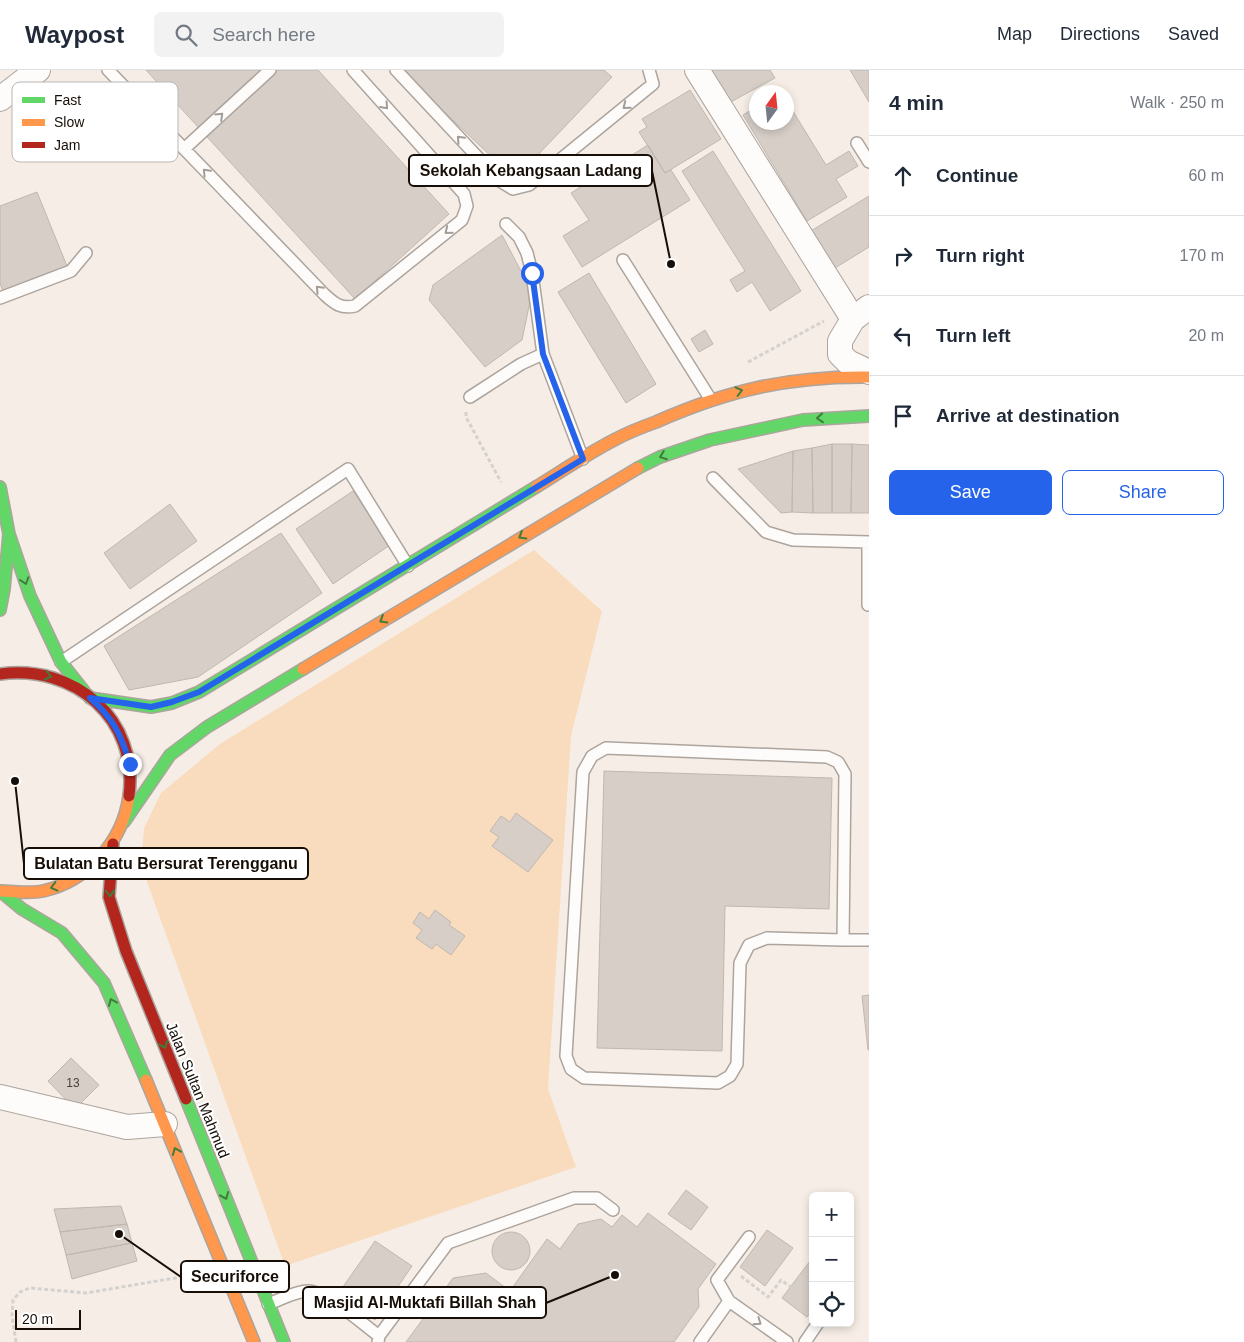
<!DOCTYPE html>
<html lang="en">
<head>
<meta charset="utf-8">
<style>
  body { margin:0; font-family:Helvetica,sans-serif; background:#f2f2f3; color:#1f2937 }
  .controls { position:absolute; right:15px; bottom:15px; display:grid; overflow:hidden; border-radius:8px; box-shadow:0 2px 8px #0003 }
  .controls button { width:45px; height:45px; display:grid; place-items:center; padding:0; border:0; border-bottom:1px solid #e0e1e3; background:#fff; color:#1f2937; font:25px sans-serif }
  .compass { position:absolute; left:749px; top:15px; width:45px; height:45px; border-radius:50%; background:#fff; box-shadow:0 2px 8px #0003; rotate:15deg }
  .scale { position:absolute; left:15px; bottom:12px; width:66px; box-sizing:border-box; padding-left:5px; border:2px solid #170f07; border-top:0; font-size:14px; line-height:18px; white-space:nowrap; color:#170f07; -webkit-text-stroke:4px #fff; paint-order:stroke }
  .stop { position:absolute; width:15px; height:15px; margin:-11px; border:4px solid #2563eb; border-radius:50%; background:#fff }
  .stop.end { background:#2563eb; border-color:#fff; box-shadow:0 1px 5px #0008 }
  .list { margin:0; padding:0; list-style:none }
  h2 { display:flex; justify-content:space-between; align-items:center; height:65px; margin:0; padding:0 20px; font-size:21px }
  h2 small { font-size:16px; font-weight:400; color:#747a83 }
  .list li { display:grid; grid-template-columns:32px 1fr auto; gap:15px; align-items:center; box-sizing:border-box; height:80px; padding:0 20px; border-top:1px solid #e0e1e3 }
  .list b { display:block; font-size:19px; white-space:nowrap }
  .list em { font-size:16px; font-style:normal; color:#747a83 }
  .actions { display:flex; gap:10px; padding:15px 20px }
  .actions a { flex:1; padding:11px 0; border:1px solid #2563eb; border-radius:8px; text-align:center; font-size:18px; color:#2563eb }
  .actions .main { background:#2563eb; color:#fff }
  .icon { flex:none; width:28px; height:28px; fill:none; stroke:currentColor; stroke-width:2; stroke-linecap:round; stroke-linejoin:round }
  .map { position:relative; flex:none; width:869px; height:1272px; overflow:hidden }
  header { display:flex; align-items:center; gap:30px; box-sizing:border-box; height:70px; padding:0 25px; background:#fff; border-bottom:1px solid #e0e1e3 }
  header strong { font-size:24px }
  nav { display:flex; gap:28px; margin-inline-start:auto; font-size:18px }
  .search { width:350px; height:45px; background:#f2f2f3; display:flex; align-items:center; gap:12px; box-sizing:border-box; padding:0 18px; border-radius:8px; color:#747a83; font-size:19px }
  main { display:flex }
  aside { flex:1; background:#fff }
  .map>svg:first-child { display:block }
</style>
</head>
<body>
<header>
<strong>Waypost</strong>
<div class="search"><svg class="icon" aria-label="search" viewBox="0 0 24 24"><circle cx="10" cy="10" r="6"/><path d="M15 15l6 6"/></svg>Search here</div>
<nav><a>Map</a><a>Directions</a><a>Saved</a></nav>
</header>
<main>
<div class="map">
<svg width="869" height="1272" viewBox="0 0 869 1272">
  <rect width="100%" height="100%" fill="#f6eee6"/>
  <path fill="#f9dbbe" d="M534,480l68,61 -31,125 -23,353 28,78 -291,99 -144,-401 3,-37 17,-35 59,-49z"/>
  <path fill="#d6cec7" stroke="#c0b8b0" d="M146,0h172l131,144 -94,85z
    M400,0h204l8,7 -97,102z
    M708,0h62l5,8 -48,26z
    M850,0h19v32z
    M690,20l31,49 -56,34 -26,-41 8,-5 -5,-8z
    M786,30l40,65 23,-14 9,15 -22,13 11,18 -40,24 -64,-106 13,-8v15h30z
    M648,75l17,28 6,-3 19,30 -108,67 -19,-31 26,-16 -18,-27z
    M713,81l88,140 -31,20 -18,-29 -15,10 -7,-12 15,-9 -63,-100z
    M37,122l30,74 -64,26 -3,-9v-77z
    M869,126v51l-42,26 -23,-38z
    M502,165l30,57 -10,48 -37,27 -56,-67 4,-15z
    M589,203l67,111 -30,19 -68,-111z
    M705,260l8,14 -14,8 -8,-13z
    M832,374h20l-1,69h-19z
    M832,374v69h-19l-1,-65z
    M852,374l17,1v68h-18z
    M812,378l1,65 -21,-1 1,-61z
    M793,381l-1,61 -11,1 -43,-44z
    M353,421l37,54 -57,39 -37,-55z
    M170,434l27,37 -67,48 -26,-36z
    M281,463l41,60 -124,84 -69,13 -25,-44z
    M604,701l228,7 -3,131 -104,-3 -3,145 -125,-3z
    M516,743l37,27 -25,32 -36,-26 7,-9 -9,-6 11,-15 9,6z
    M435,840l16,12 -2,3 16,11 -14,19 -15,-11 -4,5 -16,-11 6,-8 -9,-7 7,-11 9,7z
    M869,925v55h-1l-6,-54z
    M71,988l28,27 -24,24 -27,-28z
    M686,1120l22,17 -17,23 -23,-16z
    M121,1136l6,18 -67,8 -6,-23z
    M648,1143l68,51 -18,25 1,18 -25,35h-268l47,-64 33,-5 24,18 37,-52 13,10 18,-25 23,-5 11,8 10,-12 15,12z
    M127,1154l5,19 -66,12 -6,-23z
    M767,1160l26,18 -28,38 -25,-19z
    M492 1181a19 19 0 1 1 38 0a19 19 0 1 1-38 0Z
    M375,1171l37,25 -37,54 -37,-26z
    M132,1173l5,18 -65,18 -6,-24z
    M810,1191l3,2v47l-6,7 -25,-19z"/>
  <g fill="none" stroke-linecap="round" stroke-linejoin="round">
    <g stroke="#aca49d" stroke-width="14">
      <path id="lane" d="M108,0l217,225c10,9 16,14 30,11l107,-86 5,-14 -3,-12 -111,-124
        M396,0l104,111 13,8 16,-4 124,-101 -4,-14
        M857,73l12,19
        M184,79l86,-79
        M506,154l13,13 8,16 5,20 11,81
        M623,190l88,140
        M0,228l71,-27 15,-18
        M470,327l51,-33 22,-10 40,105
        M713,408l53,54 27,8 76,2
        M868,472v63
        M61,592l287,-193 60,97
        M606,678l221,9 11,5 7,12 -2,166 -76,-2 -18,7 -9,18 -3,101 -7,12 -12,7 -134,-5 -13,-9 -5,-13 17,-284 9,-16z
        M843,870h26
        M749,1167l-32,43 12,21 58,41
        M268,1234c12,-4 27,-13 40,-13 18,0 56,34 71,45
        M378,1272l1,-6 69,-93 126,-45h23l16,12
        M700,1272l29,-41
        M805,1272l13,-19"/>
    </g>
    <g stroke="#aca49d" stroke-width="26">
      <path id="street" d="M697,0l156,249
        M0,29l38,-29
        M869,237l-16,12 -13,22v13l8,8 21,10
        M0,1027l127,30 38,-3"/>
    </g>
    <g stroke="#aca49d" stroke-width="14">
      <path id="fast" d="M638,398l22,-11 50,-17 93,-20 66,-4
        M0,417l9,47 -5,55 -4,21
        M9,464l21,62 31,66 23,29
        M90,628l61,9 21,-4 27,-11 337,-205
        M124,752l46,-67 37,-28 96,-58
        M0,821l22,18 40,24 42,50 42,97
        M186,1029l98,243"/>
    </g>
    <g stroke="#aca49d" stroke-width="14">
      <path id="slow" d="M536,417c26,-16 51,-33 78,-47 13,-7 28,-13 42,-18 72,-32 134,-46 213,-45
        M303,599l335,-201
        M0,821c14,0 29,3 43,0 45,-10 80,-50 86,-95
        M146,1010l108,262"/>
    </g>
    <g stroke="#aca49d" stroke-width="14">
      <path id="jam" d="M0,604c75,-10 139,45 129,122
        M113,774l-4,53 17,54 60,148"/>
    </g>
    <path stroke="#d4d1cf" stroke-width="3" stroke-dasharray="4 2.5" stroke-linecap="butt" d="M748,292l76,-41
      M466,342v5l35,65
      M741,1206l27,21 13,-17 10,7
      M16,1272l-4,-26 1,-16 7,-8 10,-4 56,5 113,-19"/>
    <use href="#lane" stroke="#fefcfb" stroke-width="11"/>
    <use href="#street" stroke="#fefcfb" stroke-width="24"/>
    <use href="#fast" stroke="#63d668" stroke-width="11"/>
    <use href="#slow" stroke="#ff974d" stroke-width="11"/>
    <use href="#jam" stroke="#b3261e" stroke-width="11"/>
  </g>
  <defs><path id="oneway-chevron" d="M-2-3.5L2.5 0L-2 3.5" fill="none" stroke-width="1.6" stroke-linecap="round" stroke-linejoin="round" transform="scale(1.25)"/></defs>
  <g stroke="#a29d99">
    <use href="#oneway-chevron" transform="translate(385 36) rotate(48)"/>
    <use href="#oneway-chevron" transform="translate(626 36) rotate(141)"/>
    <use href="#oneway-chevron" transform="translate(220 46) rotate(-43)"/>
    <use href="#oneway-chevron" transform="translate(460 69) rotate(-133)"/>
    <use href="#oneway-chevron" transform="translate(206 102) rotate(-134)"/>
    <use href="#oneway-chevron" transform="translate(448 161) rotate(141)"/>
    <use href="#oneway-chevron" transform="translate(319 219) rotate(-134)"/>
    <use href="#oneway-chevron" transform="translate(758 1252) rotate(35)"/>
  </g>
  <g stroke="#417c3c">
    <use href="#oneway-chevron" transform="translate(739 321) rotate(-14)"/>
    <use href="#oneway-chevron" transform="translate(820 348) rotate(175)"/>
    <use href="#oneway-chevron" transform="translate(663 386) rotate(159)"/>
    <use href="#oneway-chevron" transform="translate(522 466) rotate(149)"/>
    <use href="#oneway-chevron" transform="translate(25 511) rotate(72)"/>
    <use href="#oneway-chevron" transform="translate(383 550) rotate(149)"/>
    <use href="#oneway-chevron" transform="translate(48 606) rotate(13)"/>
    <use href="#oneway-chevron" transform="translate(54 817) rotate(166)"/>
    <use href="#oneway-chevron" transform="translate(110 823) rotate(88)"/>
    <use href="#oneway-chevron" transform="translate(112 932) rotate(-113)"/>
    <use href="#oneway-chevron" transform="translate(164 975) rotate(68)"/>
    <use href="#oneway-chevron" transform="translate(176 1081) rotate(-112)"/>
    <use href="#oneway-chevron" transform="translate(225 1126) rotate(68)"/>
  </g>
  <g fill="none" stroke-linecap="round" stroke-linejoin="round">
    <path stroke="#2563eb" stroke-width="6" d="M130,694c-9,-29 -16,-45 -40,-66l61,9 21,-5 27,-10 384,-233 -40,-105 -11,-81"/>
  </g>
  <g text-anchor="middle" dominant-baseline="central" stroke-width="4" stroke-linejoin="round" paint-order="stroke">
    <g font-size="12" fill="#473f37">
      <text x="73" y="1013">13</text>
    </g>
    <g font-size="15" fill="#170f07" stroke="#fff">
      <text transform="translate(198 1020) rotate(68)">Jalan Sultan Mahmud</text>
    </g>
  </g>
  <rect x="12" y="12" width="166" height="80" rx="8" fill="#fff" stroke="#b9b7b5" stroke-width="1"/>
  <rect x="22" y="27" width="23" height="6" fill="#63d668"/>
  <rect x="22" y="49" width="23" height="7" fill="#ff974d"/>
  <rect x="22" y="72" width="23" height="6" fill="#b3261e"/>
  <g font-size="14" fill="#170f07">
    <text x="54" y="35">Fast</text>
    <text x="54" y="57">Slow</text>
    <text x="54" y="80">Jam</text>
  </g>
  <path fill="none" stroke="#170f07" stroke-width="2" d="M671 194L652 101M15 711L24 794M119 1164L181 1207M615 1205L546 1233"/>
  <g fill="#170f07" stroke="#fff" stroke-width="2">
    <circle cx="671" cy="194" r="5"/>
    <circle cx="15" cy="711" r="5"/>
    <circle cx="119" cy="1164" r="5"/>
    <circle cx="615" cy="1205" r="5"/>
  </g>
  <g fill="#fff" stroke="#170f07" stroke-width="2">
    <rect x="409" y="85" width="243" height="31" rx="5"/>
    <rect x="24" y="778" width="284" height="31" rx="5"/>
    <rect x="181" y="1191" width="108" height="31" rx="5"/>
    <rect x="303" y="1217" width="243" height="31" rx="5"/>
  </g>
  <g font-size="16" text-anchor="middle" font-weight="bold" fill="#170f07">
    <text x="531" y="106">Sekolah Kebangsaan Ladang</text>
    <text x="166" y="799">Bulatan Batu Bersurat Terengganu</text>
    <text x="235" y="1212">Securiforce</text>
    <text x="425" y="1238">Masjid Al-Muktafi Billah Shah</text>
  </g>
</svg>
<div class="controls">
<button>+</button>
<button>−</button>
<button><svg class="icon" aria-label="locate" viewBox="0 0 24 24"><circle cx="12" cy="12" r="6"/><path d="M12 2v4M12 18v4M2 12h4M18 12h4"/></svg></button>
</div>
<svg class="compass" viewBox="-18 -18 36 36"><path d="M0-13l5 13h-10z" fill="#e53935"/><path d="M0 13l5-13h-10z" fill="#747a83"/></svg>
<div class="scale">20 m</div>
<div class="stop" style="left:532px;top:203px"></div>
<div class="stop end" style="left:130px;top:694px"></div>
</div>
<aside>
<h2>4 min<small>Walk · 250 m</small></h2>
<ul class="list">
<li><svg class="icon" aria-label="ahead" viewBox="0 0 24 24"><path d="M12 20V5M6 11l6-6 6 6"/></svg><div><b>Continue</b></div><em>60 m</em></li>
<li><svg class="icon" aria-label="right" viewBox="0 0 24 24"><path d="M7 20v-9h11M14 6l5 5-5 5"/></svg><div><b>Turn right</b></div><em>170 m</em></li>
<li><svg class="icon" aria-label="left" viewBox="0 0 24 24"><path d="M17 20v-9H6M10 6l-5 5 5 5"/></svg><div><b>Turn left</b></div><em>20 m</em></li>
<li><svg class="icon" aria-label="arrive" viewBox="0 0 24 24"><path d="M6 21V4h12l-3 4 3 4H6"/></svg><div><b>Arrive at destination</b></div></li>
</ul>
<div class="actions"><a class="main">Save</a><a>Share</a></div>
</aside>
</main>
</body>
</html>
